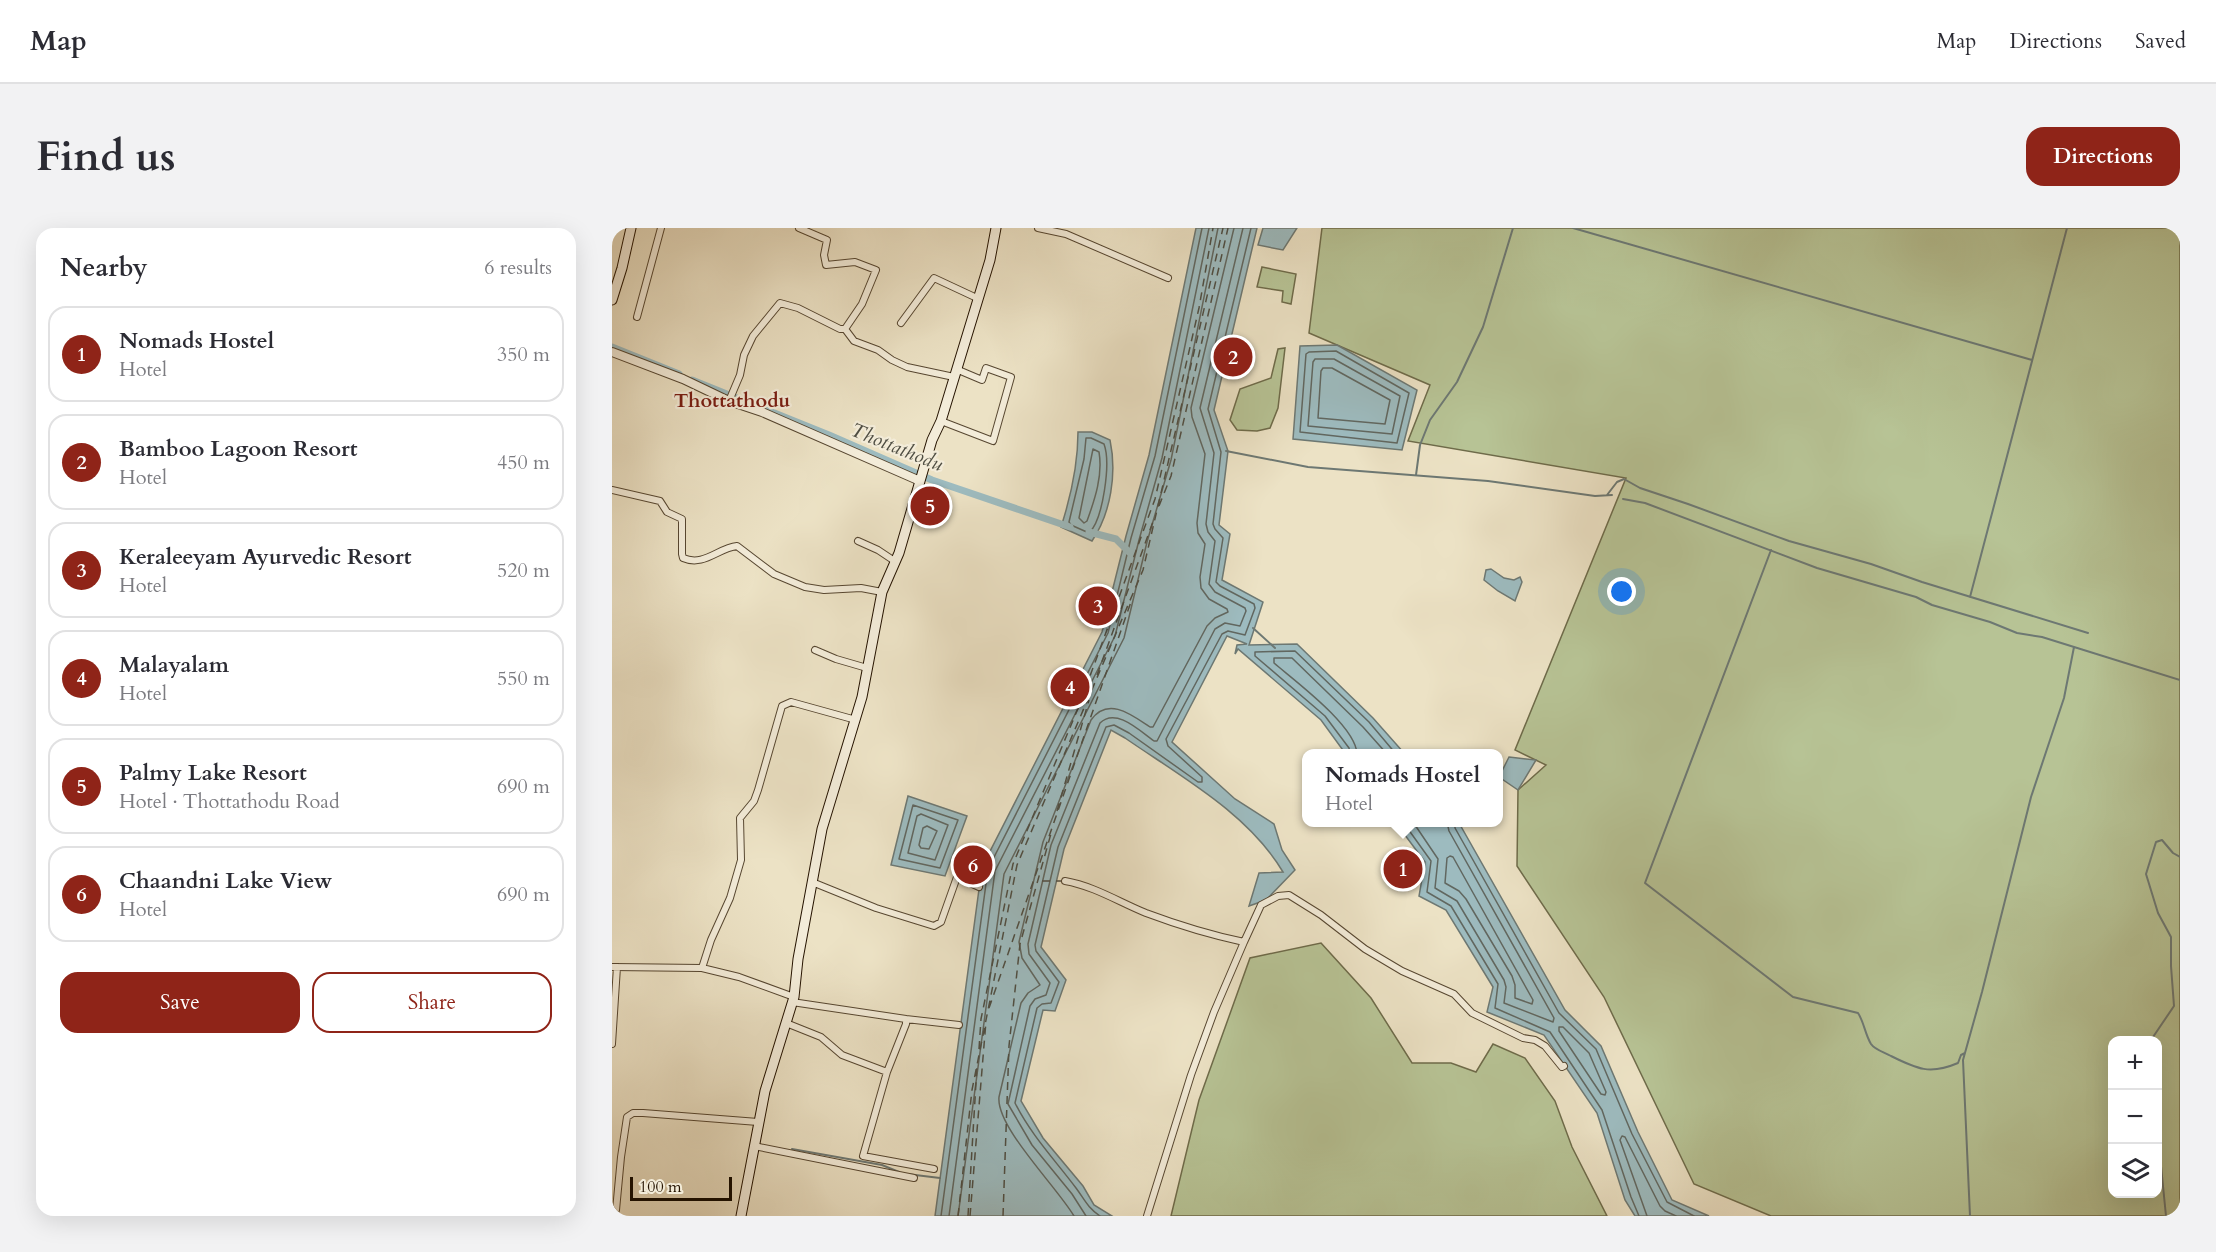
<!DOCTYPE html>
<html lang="en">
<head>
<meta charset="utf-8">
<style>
  body { margin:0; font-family:Cardo,serif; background:#f2f2f3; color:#2b2b33 }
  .controls { position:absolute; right:18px; bottom:18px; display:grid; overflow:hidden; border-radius:12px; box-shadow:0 6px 24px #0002 }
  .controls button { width:54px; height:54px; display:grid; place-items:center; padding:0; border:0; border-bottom:2px solid #e1e1e2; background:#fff; color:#2b2b33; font:30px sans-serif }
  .scale { position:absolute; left:18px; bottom:15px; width:102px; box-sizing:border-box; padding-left:6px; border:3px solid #251300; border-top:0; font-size:16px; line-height:21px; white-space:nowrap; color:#251300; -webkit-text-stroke:4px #f3ecd9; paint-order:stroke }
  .you { position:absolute; left:1010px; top:364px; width:21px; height:21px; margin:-15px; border:4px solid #fff; border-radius:50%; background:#1a73e8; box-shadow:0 0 0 9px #1a73e833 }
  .badge { display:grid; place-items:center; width:39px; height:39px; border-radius:50%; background:#8f2418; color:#fff; font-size:20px; font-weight:700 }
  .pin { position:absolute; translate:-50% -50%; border:3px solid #fff; box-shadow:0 2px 6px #0006 }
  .popup { position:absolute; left:690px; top:521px; width:201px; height:78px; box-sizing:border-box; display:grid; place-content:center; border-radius:12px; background:#fff; filter:drop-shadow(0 2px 4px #0005); font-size:20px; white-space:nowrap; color:#7c7c81 }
  .popup b { font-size:22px; color:#2b2b33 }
  .popup::after { content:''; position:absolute; left:50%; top:100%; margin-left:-12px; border:12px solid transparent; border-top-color:#fff }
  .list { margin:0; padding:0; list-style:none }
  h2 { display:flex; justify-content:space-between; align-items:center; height:78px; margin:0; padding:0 24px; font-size:26px }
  h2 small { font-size:20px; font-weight:400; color:#7c7c81 }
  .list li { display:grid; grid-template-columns:39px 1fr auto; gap:18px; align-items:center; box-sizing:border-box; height:96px; margin:0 12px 12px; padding:0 12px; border:2px solid #e1e1e2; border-radius:18px }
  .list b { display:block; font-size:22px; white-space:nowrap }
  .list p { margin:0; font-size:20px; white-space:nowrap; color:#7c7c81 }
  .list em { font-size:20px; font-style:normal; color:#7c7c81 }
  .actions { display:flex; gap:12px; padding:18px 24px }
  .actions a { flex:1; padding:14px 0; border:2px solid #8f2418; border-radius:18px; text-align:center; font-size:21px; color:#8f2418 }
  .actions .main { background:#8f2418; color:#fff }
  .icon { flex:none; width:33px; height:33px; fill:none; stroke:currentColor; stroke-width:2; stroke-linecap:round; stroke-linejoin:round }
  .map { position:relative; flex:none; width:1568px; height:988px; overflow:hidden; border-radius:18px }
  header { display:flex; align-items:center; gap:36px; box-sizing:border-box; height:84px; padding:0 30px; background:#fff; border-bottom:2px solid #e1e1e2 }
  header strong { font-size:28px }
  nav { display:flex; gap:33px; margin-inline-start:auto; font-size:21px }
  .intro { display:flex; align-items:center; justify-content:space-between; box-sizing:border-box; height:144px; padding:0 36px }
  h1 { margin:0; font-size:42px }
  .button { padding:15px 27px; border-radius:18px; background:#8f2418; color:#fff; font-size:21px; font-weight:700 }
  main { display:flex; gap:36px; padding:0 36px }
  aside { flex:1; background:#fff; border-radius:18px; box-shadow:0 6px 24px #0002 }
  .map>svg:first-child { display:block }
</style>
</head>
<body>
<header>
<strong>Map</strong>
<nav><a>Map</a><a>Directions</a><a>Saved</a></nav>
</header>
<div class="intro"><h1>Find us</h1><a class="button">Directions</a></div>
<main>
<aside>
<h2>Nearby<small>6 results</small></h2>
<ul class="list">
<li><span class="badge">1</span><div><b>Nomads Hostel</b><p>Hotel</p></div><em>350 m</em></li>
<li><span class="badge">2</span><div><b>Bamboo Lagoon Resort</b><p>Hotel</p></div><em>450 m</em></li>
<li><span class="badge">3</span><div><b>Keraleeyam Ayurvedic Resort</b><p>Hotel</p></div><em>520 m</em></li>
<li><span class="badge">4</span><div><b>Malayalam</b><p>Hotel</p></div><em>550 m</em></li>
<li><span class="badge">5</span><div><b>Palmy Lake Resort</b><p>Hotel · Thottathodu Road</p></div><em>690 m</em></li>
<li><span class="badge">6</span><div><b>Chaandni Lake View</b><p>Hotel</p></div><em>690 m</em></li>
</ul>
<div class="actions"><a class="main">Save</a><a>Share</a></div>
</aside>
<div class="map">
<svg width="1568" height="988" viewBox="0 0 1568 988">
  <rect width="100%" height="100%" fill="#ece2c5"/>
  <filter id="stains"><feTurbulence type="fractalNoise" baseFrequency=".00333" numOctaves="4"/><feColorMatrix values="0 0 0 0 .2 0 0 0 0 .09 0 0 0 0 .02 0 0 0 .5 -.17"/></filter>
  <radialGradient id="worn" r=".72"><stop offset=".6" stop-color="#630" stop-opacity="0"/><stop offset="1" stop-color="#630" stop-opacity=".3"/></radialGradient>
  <path fill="#b7c395" stroke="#6e6b4a" stroke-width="1.5" fill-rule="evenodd" d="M710,0h858v988h-409l-77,-32 -90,-187 -87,-131 1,-76 28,-25 -31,-15 111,-272 -218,-37 22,-56 -121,-52zM1546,812v154h-46v-154z
    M650,39l34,7 -5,30 -9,-2 1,-11 -26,-4z
    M673,120l-7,60 -8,20 -13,3 -20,-1 -7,-10 10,-31 31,-11 7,-29z
    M709,715l50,55 41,65h39l25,9 17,-28 32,14 30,43 17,46 35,69h-436l28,-116 51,-142z"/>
  <path fill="#9dbbbf" stroke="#6d7873" stroke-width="1.5" d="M584,0h61l-43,182 14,41 -9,74 11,9 -8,46 41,22 -14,43 48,-1 76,74 31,35h-59l-24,-33 -83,-71 -3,5 2,-9 10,-1 -20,-8 -55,106 63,57 39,25 8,26 13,20 -29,30 -17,6 10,-33 24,-1c-35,-59 -103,-96 -158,-134l-14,-8 -47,119 -23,98 25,33 -11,31 -12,-1 -22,91 22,37 40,48 11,19 18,11h-177l47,-349 120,-235 24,-96 23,-81z
    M651,0h34l-14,22 -25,-5z
    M725,117l80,45 -15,60 -109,-11 7,-93z
    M466,204h14l18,8c7,33 1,73 -18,101l-31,-14c10,-31 17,-62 17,-95z
    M879,341l13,9 10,2 6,-3 2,5 -7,19 -17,-10 -14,-11 2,-10z
    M897,529l27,3 -18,30 -19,-13z
    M296,568l59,20 -22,60 -54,-11z
    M784,595h63l106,187 36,36 37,86 34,68 37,16h-74l-10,-16 -28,-87 -53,-78 -57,-23 6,-25 -47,-77 -27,-14 6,-34z"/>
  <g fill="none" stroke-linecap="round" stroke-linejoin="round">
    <path stroke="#616760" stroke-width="1.5" d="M724,123l73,42 -12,50 -97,-11 6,-78 3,-2z
      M703,131h19l66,37 -8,38 -84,-8 5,-64z
      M711,140h9l58,32 -5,24 -67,-6 3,-47z
      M474,210h5l13,6c7,19 -1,76 -15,89l-18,-8 -2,-3 15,-63z
      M481,221l6,3c4,23 -4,47 -12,69l-3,2 -5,-5z
      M738,526l-1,-6 -24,-32 -70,-60v-4l40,-1 74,71 27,32
      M745,526c-1,-28 -62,-73 -83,-91v-5h18l71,69 24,27
      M301,577l45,15 -18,48 -41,-9z
      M309,586l27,11 -13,35 -27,-7 9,-37z
      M791,594l28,39 -4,31 24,14 47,78 -3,24 55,24 52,78 29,87 8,19
      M801,594l25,37 -3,29 22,13 47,79 2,7 -2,16 49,19 1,-4 -105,-187 -2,-9
      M843,594v6l104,185 37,36 36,85 35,68 27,14
      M315,598l10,5 -8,18 -8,-1 -2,-3 4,-17z
      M838,628l3,1 80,143 -1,4 -17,-6v-13l-3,-9 -46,-77 -7,-8 -14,-8 2,-25z
      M947,799h4l26,26 17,39 -1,3 -4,-1 -42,-63z
      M329,988l47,-347 120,-236 23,-95 24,-82 47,-228
      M337,988l46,-345 120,-235 24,-96 23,-82 47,-230
      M346,988l46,-342 120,-236 23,-96 24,-82 47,-232
      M462,988c-17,-29 -78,-89 -75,-119l22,-94 7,-10 12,-8 -18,-27 -3,-16 24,-100 48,-122c17,-24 41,-5 59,7h3l54,-101 8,-8 13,-6 -1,-3 -18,-10 -8,-11 -1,-11 5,-33 -7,-11 -1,-10 8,-69 -13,-37 -1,-9 43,-180
      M474,988l-14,-22 -40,-49 -24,-41 22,-98 5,-7 11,-4 4,-12 -21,-29 -1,-10 23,-99 49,-122c16,-16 40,8 54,18h3l58,-112 10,-6 15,3 6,-15 -1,-3 -30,-16 -6,-8 6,-43 -7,-9 -2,-8 8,-71 -14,-45 43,-180
      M488,988c-13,-9 -15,-16 -24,-28 -21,-28 -45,-53 -61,-85l22,-95 5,-4 9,-1 8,-21 -23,-31 -1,-6 23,-98 48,-120 8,-2 15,8 69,49h4v-5l-34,-31 -2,-7 56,-105 6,-3 17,4 10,-27 -1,-4 -34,-18 -4,-4 7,-44 -8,-9 -2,-5 8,-72 -13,-43 43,-181
      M1035,988l-27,-76 2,-4 3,1 35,69 5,5 11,5"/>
    <path stroke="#6d7873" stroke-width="2" d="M961,0l459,132
      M614,223l82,16 180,14 107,15 17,-1
      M804,247l4,-30 10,-25 27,-38 26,-55 30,-99
      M995,267l10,-13 7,-3 16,9 48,16 101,37 82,23 51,18 166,51
      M1011,271l22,4 172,65 99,29 16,8 58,17 27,11 25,4 138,43
      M1159,322l-126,333 148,114 65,16c6,9 7,21 13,31 4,6 13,8 20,12 26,13 39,19 67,7l3,-8 4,-2
      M1358,369l97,-369
      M641,400l22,20
      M1539,812l23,-34 -3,-40v-29l-13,-24 -12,-39 10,-32 6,-2 11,13 7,4
      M1546,908l8,80
      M180,921l90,16 17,7
      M295,946l33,4
      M1358,988l-7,-156 19,-68 49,-195 33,-99 10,-51"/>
    <path stroke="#9dbbbf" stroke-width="7" d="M0,119l67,27
      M80,152l137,55 103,45 138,47
      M477,304l27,7 13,13"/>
    <path stroke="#4f4e43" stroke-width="1.5" stroke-dasharray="8 6" stroke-linecap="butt" d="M547,278l12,-30 57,-248
      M485,447l57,-156
      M445,583l32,-111
      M430,653h22
      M377,780l143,-409
      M367,821l2,-30 32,-155 66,-158 76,-207 44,-191 14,-80
      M346,988l14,-126 45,-225 126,-295 80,-342
      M356,988l9,-150
      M358,988l16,-195
      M391,988l6,-170 11,-102 32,-114"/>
    <g stroke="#574731" stroke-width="8">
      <path id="minor" d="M187,0l28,12 -3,15 2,10 29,-3 21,8 -14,34 -17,25 9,12 24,9 14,10 15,7 47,10
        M426,0l28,6 102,44
        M25,89l24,-89
        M289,95l33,-45 45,21
        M117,173l11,-26 4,-20 9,-19 27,-33 18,5 42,21h5
        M329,193l52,20 18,-64 -25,-9 -4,12 -26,-11
        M0,262l48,11 7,11 15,7v35l1,4c21,9 35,-10 54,-12l37,28 31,13 19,3 37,-2 21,4
        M246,313l20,9 18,12
        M203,422l21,9 31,9
        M453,653c29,5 54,21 81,32 32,12 65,22 98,29l-30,70 -23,63 -44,141
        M200,654l64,26 58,18 7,-4 16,-45 22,10
        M632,714l17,-37 17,-9 11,-1 32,20 44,34 37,22 52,23 18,19 51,25 12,2 10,6 17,21 2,-1
        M0,739l90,1 37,9 55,20
        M90,740l9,-28 19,-42 11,-38 -1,-42 14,-17 4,-11 24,-84 9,-4 65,18
        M180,774l114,17v5l-19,48 -24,84 71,13
        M294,791l53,6
        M174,795l35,14 21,18 45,17
        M0,816l5,-77
        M142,918l160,32
        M0,984l4,-2 5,-53 6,-40 6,-4h10l115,9"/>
    </g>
    <g stroke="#574731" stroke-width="10">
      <path id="tertiary" d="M0,124l71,27 46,22 33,11 158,69"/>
    </g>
    <g stroke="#251300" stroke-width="11">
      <path id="secondary" d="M0,72l10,-32 9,-40
        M129,988l24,-125 29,-94 4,-38 24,-130 40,-132 20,-105 17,-39 33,-113 9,-19 49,-161 6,-32"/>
    </g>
    <use href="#minor" stroke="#f3ecd9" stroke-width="6"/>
    <use href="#tertiary" stroke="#f3ecd9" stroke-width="8"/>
    <use href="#secondary" stroke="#f3ecd9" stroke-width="9"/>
  </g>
  <g text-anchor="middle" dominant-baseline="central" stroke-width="4.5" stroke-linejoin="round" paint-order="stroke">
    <g font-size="20" font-weight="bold" fill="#7a1f14" stroke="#f3ecd9">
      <text x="120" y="172">Thottathodu</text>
    </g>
    <g font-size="20" font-style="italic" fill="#4f4e43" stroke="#f3ecd9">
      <text transform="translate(285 219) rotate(22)">Thottathodu</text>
    </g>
  </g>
  <rect width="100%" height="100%" filter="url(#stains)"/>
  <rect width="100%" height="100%" fill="url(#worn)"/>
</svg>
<div class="controls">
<button>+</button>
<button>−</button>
<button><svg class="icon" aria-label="layers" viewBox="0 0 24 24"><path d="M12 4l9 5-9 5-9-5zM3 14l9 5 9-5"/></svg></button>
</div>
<div class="scale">100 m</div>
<div class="you"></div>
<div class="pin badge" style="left:791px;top:641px">1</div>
<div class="popup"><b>Nomads Hostel</b>Hotel</div>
<div class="pin badge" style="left:621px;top:129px">2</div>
<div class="pin badge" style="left:486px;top:378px">3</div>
<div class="pin badge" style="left:458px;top:459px">4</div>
<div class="pin badge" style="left:318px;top:278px">5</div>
<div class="pin badge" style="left:361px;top:637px">6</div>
</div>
</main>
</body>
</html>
